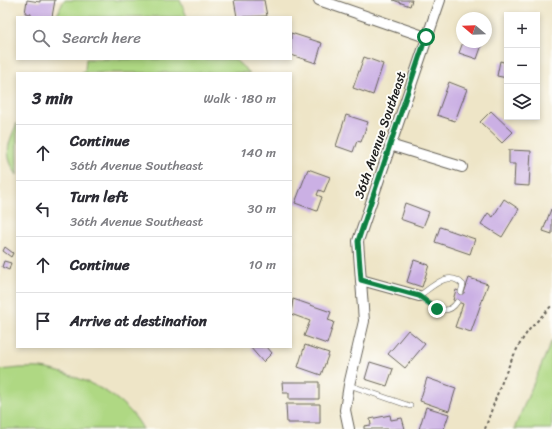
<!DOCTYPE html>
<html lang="en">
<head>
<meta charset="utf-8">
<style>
  body { margin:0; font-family:Sriracha,sans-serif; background:#f2f2f3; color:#2b2b33 }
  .controls { position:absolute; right:12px; top:12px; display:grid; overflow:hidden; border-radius:0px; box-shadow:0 2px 6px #0003 }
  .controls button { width:36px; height:36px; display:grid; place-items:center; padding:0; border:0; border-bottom:1px solid #e1e1e2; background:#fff; color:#2b2b33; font:20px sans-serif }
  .compass { position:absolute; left:456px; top:12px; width:36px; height:36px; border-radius:50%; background:#fff; box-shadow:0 2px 6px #0003; rotate:289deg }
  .stop { position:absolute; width:12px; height:12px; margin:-9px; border:3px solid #0b8043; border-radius:50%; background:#fff }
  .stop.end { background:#0b8043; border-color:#fff; box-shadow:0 1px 4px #0008 }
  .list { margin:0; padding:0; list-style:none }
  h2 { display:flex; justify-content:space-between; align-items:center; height:52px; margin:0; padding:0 16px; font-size:17px }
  h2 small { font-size:13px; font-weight:400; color:#7c7c81 }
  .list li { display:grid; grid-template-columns:26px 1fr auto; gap:12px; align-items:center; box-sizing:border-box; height:56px; padding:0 16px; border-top:1px solid #e1e1e2 }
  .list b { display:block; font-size:15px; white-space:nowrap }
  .list p { margin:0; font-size:13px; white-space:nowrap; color:#7c7c81 }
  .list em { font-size:13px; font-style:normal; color:#7c7c81 }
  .icon { flex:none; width:22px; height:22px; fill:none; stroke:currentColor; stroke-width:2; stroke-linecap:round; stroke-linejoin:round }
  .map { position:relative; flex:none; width:552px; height:429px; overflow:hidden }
  .search { position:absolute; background:#fff; box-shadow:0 2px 6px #0003; left:16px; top:16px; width:276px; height:44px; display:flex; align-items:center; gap:10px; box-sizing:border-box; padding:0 14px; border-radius:0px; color:#7c7c81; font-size:15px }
  .panel { position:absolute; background:#fff; box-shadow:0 2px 6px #0003; left:16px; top:72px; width:276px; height:276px; border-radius:0px }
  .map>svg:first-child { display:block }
</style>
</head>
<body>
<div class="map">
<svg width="552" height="429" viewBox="0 0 552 429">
  <rect width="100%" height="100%" fill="#fdfcf7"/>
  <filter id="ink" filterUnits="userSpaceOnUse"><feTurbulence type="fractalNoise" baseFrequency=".025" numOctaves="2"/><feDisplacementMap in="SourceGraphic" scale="8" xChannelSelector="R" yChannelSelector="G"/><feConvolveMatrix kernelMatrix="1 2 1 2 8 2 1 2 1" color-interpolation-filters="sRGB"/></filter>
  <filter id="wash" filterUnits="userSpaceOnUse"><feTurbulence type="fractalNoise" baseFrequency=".012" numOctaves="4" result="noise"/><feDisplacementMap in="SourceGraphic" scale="16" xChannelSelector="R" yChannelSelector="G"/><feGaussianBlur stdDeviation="0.9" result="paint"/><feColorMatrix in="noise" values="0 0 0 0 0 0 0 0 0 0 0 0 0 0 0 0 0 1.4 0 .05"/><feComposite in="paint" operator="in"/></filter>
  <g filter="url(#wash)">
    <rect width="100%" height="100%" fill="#eee5c7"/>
    <path fill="#afd883" stroke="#667a50" d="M64,0h116l7,17h-131z
      M86,59h148l16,14h-168l3,-3z
      M17,123v52c-14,-21 -9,-31 0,-52z
      M552,340v89h-38z
      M20,368c9,0 19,-1 27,1 36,8 78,26 96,60h-143v-59z"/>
    <g id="blocks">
      <path fill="#cbb0e4" d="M27,0l13,2v-2h15l-3,17h-21v-3l-6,-1z
        M234,0h30l3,16 -30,1z
        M393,0h19l-2,6z
        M291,33l31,10 -6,20 -25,-8z
        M463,42h20l-6,17 -18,-6z
        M364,57l19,7 -10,31 -20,-7z
        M500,61l7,2v15l-10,-2z
        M449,82l18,7 -12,32 -18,-6z
        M491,111l22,21 -11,11 -22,-21z
        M346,115l22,7 -7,20 -4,-1 -4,11 -17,-6z
        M509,150l22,1 -2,35 -15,-1 1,-21h-6z
        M308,169l22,8 -6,15 -5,-2 -2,5 5,2 -5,14 -22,-8z
        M504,199l15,10 -17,28 -21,-13 7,-11 5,4z
        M405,203l24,9 -6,15 -23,-8z
        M551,209l1,1v24l-9,-3z
        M440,227l35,12 -5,15 -35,-12z
        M5,247l8,6 -2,4 -8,-6z
        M414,260l15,5 -7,22 -15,-5z
        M4,261l7,2 -2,7 -7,-3z
        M469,278l19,6 -17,48 -16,-5 8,-23 -10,-4 3,-10 8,3z
        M293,299l38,13 -3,8 6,2 -7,22 -23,-8 6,-15 -19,-7z
        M408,330l17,14 -20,24 -17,-14z
        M305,345l24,8 -8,22 -23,-8z
        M250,347h17l5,6 -9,9z
        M370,362l23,7 -6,17 -22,-7z
        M427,378l29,10 -7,23 -29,-10z
        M282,382h37v17h-30v-6h-6z
        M286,404h34v19h-33z
        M426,407l23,7 -5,15h-25z
        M390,415l1,5 11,-2 3,11h-41v-3l7,-1 -1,-6z"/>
    </g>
  </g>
  <g filter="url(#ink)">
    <use href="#blocks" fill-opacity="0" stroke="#666258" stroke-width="1"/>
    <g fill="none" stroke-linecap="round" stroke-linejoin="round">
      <g stroke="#666258" stroke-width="6">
        <path id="lane" d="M457,302c-11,17 -26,3 -38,-6 13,-9 30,-27 44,-11l-2,7
          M349,385l61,21"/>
      </g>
      <g stroke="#666258" stroke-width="12">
        <path id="street" d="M319,0l107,37
          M390,145l72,22
          M361,280l58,16
          M349,429l-4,-19 4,-25 15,-64 -6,-80 82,-241"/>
      </g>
      <path stroke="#666258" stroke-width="2" stroke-dasharray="3 3" stroke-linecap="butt" d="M485,429c10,-29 25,-74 44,-99 7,-8 15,-16 23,-25"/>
      <use href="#lane" stroke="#fff" stroke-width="5"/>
      <use href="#street" stroke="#fff" stroke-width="10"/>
    </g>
  </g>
  <g fill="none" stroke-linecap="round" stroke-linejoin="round" filter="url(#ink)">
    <path stroke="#0b8043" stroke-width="5" d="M426,37l-68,204 3,39 58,16 18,13"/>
  </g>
  <g text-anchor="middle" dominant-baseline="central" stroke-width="4" stroke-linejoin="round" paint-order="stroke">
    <g font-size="13" fill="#1c1c1c" stroke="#fdfcf7">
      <text transform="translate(380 135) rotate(-71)">36th Avenue Southeast</text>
    </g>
  </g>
</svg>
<div class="controls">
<button>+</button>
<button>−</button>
<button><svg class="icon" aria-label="layers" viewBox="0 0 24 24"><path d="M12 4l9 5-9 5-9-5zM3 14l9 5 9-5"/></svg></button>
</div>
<svg class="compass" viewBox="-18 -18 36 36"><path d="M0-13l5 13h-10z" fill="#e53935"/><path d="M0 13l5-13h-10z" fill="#7c7c81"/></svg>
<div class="stop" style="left:426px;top:37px"></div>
<div class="stop end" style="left:437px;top:309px"></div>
<div class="search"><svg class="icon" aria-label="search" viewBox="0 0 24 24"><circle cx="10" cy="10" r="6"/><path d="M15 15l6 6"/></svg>Search here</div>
<section class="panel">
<h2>3 min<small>Walk · 180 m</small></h2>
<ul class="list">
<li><svg class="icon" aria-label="ahead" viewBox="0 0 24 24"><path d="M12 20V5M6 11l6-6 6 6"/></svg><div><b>Continue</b><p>36th Avenue Southeast</p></div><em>140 m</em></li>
<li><svg class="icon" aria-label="left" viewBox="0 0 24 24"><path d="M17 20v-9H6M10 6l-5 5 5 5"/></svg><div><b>Turn left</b><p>36th Avenue Southeast</p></div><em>30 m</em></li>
<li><svg class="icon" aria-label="ahead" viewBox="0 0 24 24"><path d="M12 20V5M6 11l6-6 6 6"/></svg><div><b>Continue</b></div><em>10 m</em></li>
<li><svg class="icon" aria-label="arrive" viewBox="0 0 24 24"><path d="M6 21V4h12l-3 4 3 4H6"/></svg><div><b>Arrive at destination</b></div></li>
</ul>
</section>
</div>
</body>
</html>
